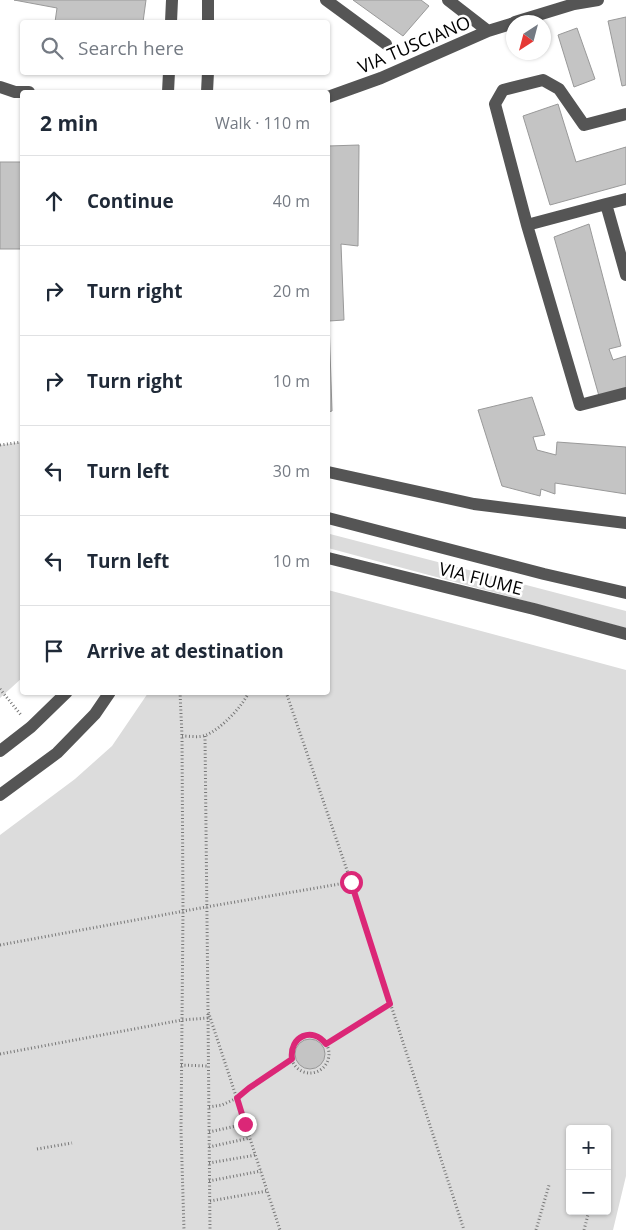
<!DOCTYPE html>
<html lang="en">
<head>
<meta charset="utf-8">
<style>
  body { margin:0; font-family:"Open Sans",sans-serif; background:#f6f6f7; color:#1f2937 }
  .controls { position:absolute; right:15px; bottom:15px; display:grid; overflow:hidden; border-radius:5px; box-shadow:0 1px 4px #0004 }
  .controls button { width:45px; height:45px; display:grid; place-items:center; padding:0; border:0; border-bottom:1px solid #e0e1e3; background:#fff; color:#1f2937; font:25px sans-serif }
  .compass { position:absolute; left:506px; top:15px; width:45px; height:45px; border-radius:50%; background:#fff; box-shadow:0 1px 4px #0004; rotate:216deg }
  .stop { position:absolute; width:15px; height:15px; margin:-11px; border:4px solid #db2777; border-radius:50%; background:#fff }
  .stop.end { background:#db2777; border-color:#fff; box-shadow:0 1px 5px #0008 }
  .list { margin:0; padding:0; list-style:none }
  h2 { display:flex; justify-content:space-between; align-items:center; height:65px; margin:0; padding:0 20px; font-size:21px }
  h2 small { font-size:16px; font-weight:400; color:#747a83 }
  .list li { display:grid; grid-template-columns:32px 1fr auto; gap:15px; align-items:center; box-sizing:border-box; height:90px; padding:0 20px; border-top:1px solid #e0e1e3 }
  .list b { display:block; font-size:19px; white-space:nowrap }
  .list em { font-size:16px; font-style:normal; color:#747a83 }
  .icon { flex:none; width:28px; height:28px; fill:none; stroke:currentColor; stroke-width:2; stroke-linecap:round; stroke-linejoin:round }
  .map { position:relative; flex:none; width:626px; height:1230px; overflow:hidden }
  .search { position:absolute; background:#fff; box-shadow:0 1px 4px #0004; left:20px; top:20px; width:310px; height:55px; display:flex; align-items:center; gap:12px; box-sizing:border-box; padding:0 18px; border-radius:5px; color:#747a83; font-size:19px }
  .panel { position:absolute; background:#fff; box-shadow:0 1px 4px #0004; left:20px; top:90px; width:310px; height:605px; border-radius:5px }
  .map>svg:first-child { display:block }
</style>
</head>
<body>
<div class="map">
<svg width="626" height="1230" viewBox="0 0 626 1230">
  <rect width="100%" height="100%" fill="#fff"/>
  <path fill="#dcdcdc" fill-rule="evenodd" d="M22,442v236l-22,20v-253z
    M330,534l296,77v17l-298,-80z
    M328,590l298,80v506l-13,54h-613v-395l75,-56 37,-33 36,-53 180,-1zM570,1129h37v82h-37z"/>
  <path fill="#c4c4c4" stroke="#999" d="M14,0h132l-3,22h-88l2,-14z
    M353,0h68l8,6 -26,30z
    M626,17v68l-4,1 -14,-65z
    M577,28l18,51 -21,8 -16,-52z
    M558,104l18,58 50,-15v37l-76,21 -27,-89z
    M359,145l-1,101 -17,-2 3,76 -15,1 3,90 -4,1v-266z
    M0,162h22v87h-22z
    M589,224l32,122 -12,3 4,11 13,-4v32l-27,8 -45,-159z
    M532,397l13,38 -12,2 4,13 19,5 1,-13 69,5v47l-71,-11v11l-14,-5 -1,7 -38,-10 -24,-76z
    M295 1054a15 15 0 1 1 30 0a15 15 0 1 1-30 0Z"/>
  <g fill="none" stroke-linecap="round" stroke-linejoin="round">
    <path stroke="#777" stroke-width="3" stroke-dasharray="1 2.5" stroke-linecap="butt" d="M0,445l22,-3
      M0,689l21,26
      M180,692l2,44 1,175 -2,219 3,100
      M286,692l65,190 113,348
      M182,736c7,0 18,2 24,-1 15,-6 36,-28 43,-43
      M205,736l3,275 72,219
      M0,945l206,-38 145,-25
      M208,1014l2,216
      M291 1054a19 19 0 1 1 38 0a19 19 0 1 1-38 0Z
      M326,1044l64,-40
      M0,1054l182,-34 26,-2
      M181,1065l27,1
      M209,1107l13,-2 15,-7 12,-10 43,-29
      M209,1132l36,-8
      M607,1140l1,-3
      M209,1147l41,-9
      M37,1149l35,-6
      M209,1163l47,-8
      M209,1181l52,-10
      M210,1201l57,-10
      M536,1230l13,-45
      M584,1230l5,-19"/>
    <path stroke="#555" stroke-width="12" d="M326,0l60,44
      M448,0l40,31
      M171,22l1,-22
      M208,22v-22
      M515,22l59,-18 24,-4
      M0,87l15,5h14
      M168,92l1,-20
      M207,92l1,-20
      M328,97l53,-19 107,-47 26,-8
      M626,114l-42,11 -25,-36 -16,-9 -40,10 -8,14 32,121 53,180 46,-12
      M626,199l-20,5 20,71
      M527,225l79,-21
      M328,472l146,32 152,19
      M328,518l216,56 82,19
      M328,558l206,51 92,25
      M0,751l31,-24 36,-35
      M0,795l57,-42 38,-39 15,-22"/>
  </g>
  <g fill="none" stroke-linecap="round" stroke-linejoin="round">
    <path stroke="#db2777" stroke-width="6" d="M245,1124l-8,-26 12,-10 43,-29c-3,-23 21,-33 34,-15l64,-40 -39,-122"/>
  </g>
  <g text-anchor="middle" dominant-baseline="central" stroke-width="5" stroke-linejoin="round" paint-order="stroke">
    <g font-size="18" fill="#000" stroke="#fff">
      <text transform="translate(414 44) rotate(-23)">VIA TUSCIANO</text>
      <text transform="translate(481 578) rotate(14)">VIA FIUME</text>
    </g>
  </g>
</svg>
<div class="controls">
<button>+</button>
<button>−</button>
</div>
<svg class="compass" viewBox="-18 -18 36 36"><path d="M0-13l5 13h-10z" fill="#e53935"/><path d="M0 13l5-13h-10z" fill="#747a83"/></svg>
<div class="stop" style="left:351px;top:882px"></div>
<div class="stop end" style="left:245px;top:1124px"></div>
<div class="search"><svg class="icon" aria-label="search" viewBox="0 0 24 24"><circle cx="10" cy="10" r="6"/><path d="M15 15l6 6"/></svg>Search here</div>
<section class="panel">
<h2>2 min<small>Walk · 110 m</small></h2>
<ul class="list">
<li><svg class="icon" aria-label="ahead" viewBox="0 0 24 24"><path d="M12 20V5M6 11l6-6 6 6"/></svg><div><b>Continue</b></div><em>40 m</em></li>
<li><svg class="icon" aria-label="right" viewBox="0 0 24 24"><path d="M7 20v-9h11M14 6l5 5-5 5"/></svg><div><b>Turn right</b></div><em>20 m</em></li>
<li><svg class="icon" aria-label="right" viewBox="0 0 24 24"><path d="M7 20v-9h11M14 6l5 5-5 5"/></svg><div><b>Turn right</b></div><em>10 m</em></li>
<li><svg class="icon" aria-label="left" viewBox="0 0 24 24"><path d="M17 20v-9H6M10 6l-5 5 5 5"/></svg><div><b>Turn left</b></div><em>30 m</em></li>
<li><svg class="icon" aria-label="left" viewBox="0 0 24 24"><path d="M17 20v-9H6M10 6l-5 5 5 5"/></svg><div><b>Turn left</b></div><em>10 m</em></li>
<li><svg class="icon" aria-label="arrive" viewBox="0 0 24 24"><path d="M6 21V4h12l-3 4 3 4H6"/></svg><div><b>Arrive at destination</b></div></li>
</ul>
</section>
</div>
</body>
</html>
